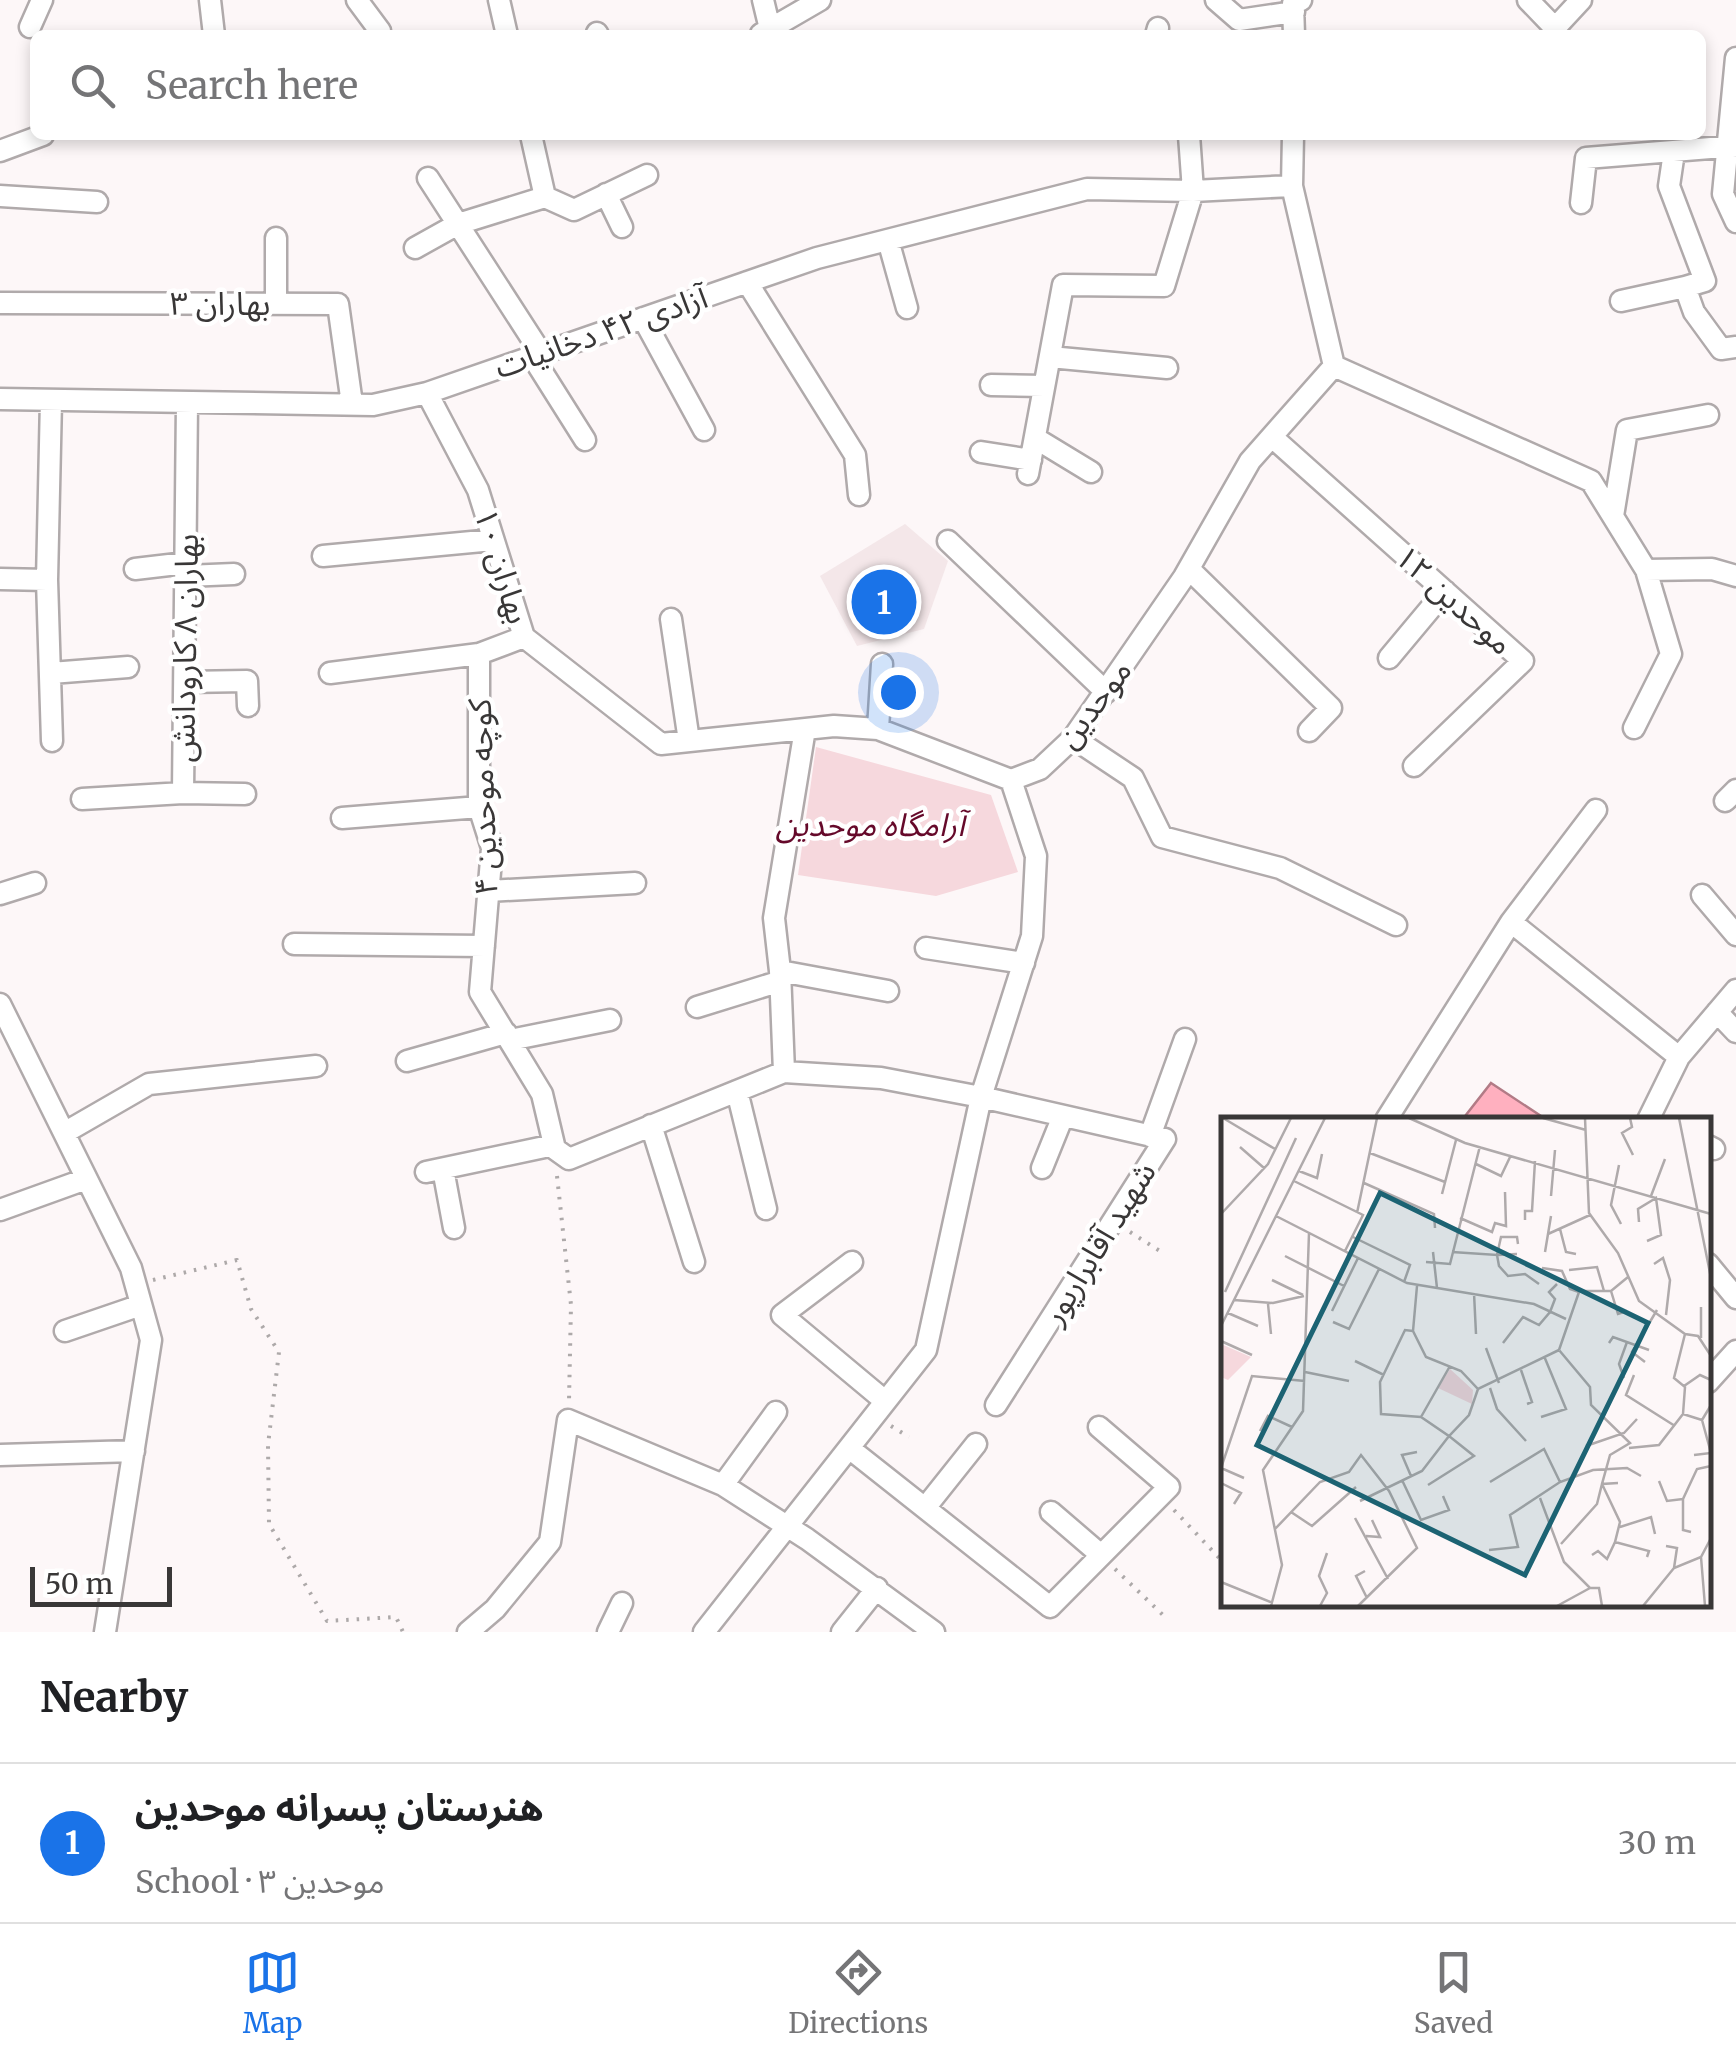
<!DOCTYPE html>
<html lang="en">
<head>
<meta charset="utf-8">
<style>
  body { margin:0; font-family:Merriweather,"Noto Sans Arabic",serif; background:#f2f2f2; color:#202124 }
  .scale { position:absolute; left:30px; bottom:25px; width:142px; box-sizing:border-box; padding-left:10px; border:5px solid #393737; border-top:0; font-size:28px; line-height:35px; white-space:nowrap; color:#393737; -webkit-text-stroke:8px #fff; paint-order:stroke }
  .you { position:absolute; left:898px; top:692px; width:35px; height:35px; margin:-25px; border:8px solid #fff; border-radius:50%; background:#1a73e8; box-shadow:0 0 0 15px #1a73e833 }
  .badge { display:grid; place-items:center; width:65px; height:65px; border-radius:50%; background:#1a73e8; color:#fff; font-size:32px; font-weight:700 }
  .pin { position:absolute; translate:-50% -50%; border:5px solid #fff; box-shadow:0 2px 10px #0006 }
  .list { margin:0; padding:0; list-style:none }
  h2 { display:flex; justify-content:space-between; align-items:center; height:130px; margin:0; padding:0 40px; font-size:42px }
  h2 small { font-size:32px; font-weight:400; color:#757577 }
  .list li { display:grid; grid-template-columns:65px 1fr auto; gap:30px; align-items:center; box-sizing:border-box; height:160px; padding:0 40px; border-top:2px solid #e0e0e0 }
  .list b { display:block; font-size:38px; white-space:nowrap }
  .list p { margin:0; font-size:32px; white-space:nowrap; color:#757577 }
  .list em { font-size:32px; font-style:normal; color:#757577 }
  .icon { flex:none; width:55px; height:55px; fill:none; stroke:currentColor; stroke-width:2; stroke-linecap:round; stroke-linejoin:round }
  .map { position:relative; flex:none; width:1736px; height:1632px; overflow:hidden }
  .search { position:absolute; background:#fff; box-shadow:0 5px 15px #0003; left:30px; right:30px; top:30px; height:110px; display:flex; align-items:center; gap:25px; box-sizing:border-box; padding:0 35px; border-radius:15px; color:#757577; font-size:38px }
  .sheet { height:290px; background:#fff }
  nav { display:flex; justify-content:space-around; align-items:center; box-sizing:border-box; height:140px; border-top:2px solid #e0e0e0; background:#fff; font-size:28px; color:#757577 }
  nav a { display:grid; justify-items:center; gap:5px }
  nav .on { color:#1a73e8 }
  .map>svg:first-child { display:block }
</style>
</head>
<body>
<div class="map">
<svg width="1736" height="1632" viewBox="0 0 1736 1632">
  <rect width="100%" height="100%" fill="#fdf7f8"/>
  <path fill="#f4e7e9" d="M905,524l43,37 -24,68 -67,17 -37,-70z"/>
  <path fill="#f6d8dd" d="M816,747l175,48 27,77 -82,24 -138,-21z"/>
  <path fill="#ffb0bf" stroke="#b27b86" stroke-width="2.5" d="M1491,1083l56,37h-85z"/>
  <g fill="none" stroke-linecap="round" stroke-linejoin="round">
    <g stroke="#b0aaab" stroke-width="25">
      <path id="minor" d="M210,0l4,35
        M357,0l23,31 -1,4
        M499,0l8,35
        M1216,0l23,20 55,-8
        M1528,0l27,28 26,-28
        M30,27l12,-27
        M597,33l1,2
        M761,34l9,-5 -7,-29
        M775,35l-5,-6 50,-29
        M1156,35l2,-7
        M1294,35l-1,-31 8,-4
        M1736,58l-13,136 13,28
        M1293,135l-1,51 42,180
        M0,151l43,-16
        M1674,152l-5,34 36,95 -20,6 9,25 27,37 15,-2
        M428,178l113,175
        M606,194l16,33
        M0,196l97,6
        M545,197l29,13 73,-35
        M1581,203l5,-45 150,-12
        M276,238v66
        M888,240l19,68
        M415,248l43,-24 87,-27 -14,-62
        M747,282l108,173 4,40
        M1621,301l64,-14
        M0,303l338,1 14,100
        M643,318l61,112
        M532,356l53,84
        M1050,357l117,11
        M1334,366l257,115 55,89 66,-1 24,7
        M991,385l53,1
        M427,393l51,97 46,147 137,107 173,-18 44,3 133,51 29,-11 33,-31 111,-161 66,-116 84,-95
        M0,399l373,6 54,-12 390,-135 270,-69 106,2 99,-5
        M51,400l-4,180 5,161
        M1272,437l251,224 -109,105
        M1035,438l56,34
        M981,452l50,8
        M1028,474l35,-189 101,1 29,-95 -4,-56
        M1613,516l14,-86 81,-15
        M948,541l158,151
        M323,556l170,-16
        M135,569l51,-6
        M1189,569l142,139 -22,23
        M186,576l48,-2
        M0,579l47,1
        M671,619l18,122
        M524,637l-45,17v153l13,41 -12,144 62,102 13,55 14,10 215,-87 97,6 100,19 51,-161 4,-80 -25,-76
        M1389,658l56,-67
        M51,673l77,-6
        M330,673l149,-19
        M185,682l62,-1 1,25
        M1634,728l37,-74 -25,-84
        M878,729l4,-65
        M1073,738l60,40 29,59 118,31 116,57
        M183,793l62,1
        M82,799l101,-6 4,-391
        M1725,801l11,-11
        M342,818l137,-11
        M488,891l147,-8
        M0,894l35,-11
        M1702,895l34,40
        M1511,922l85,-112
        M294,944l190,2
        M926,948l98,15
        M780,971l108,20
        M0,1004l131,264 20,72 -46,292
        M697,1007l84,-26
        M1717,1012l19,20
        M510,1040l100,-20
        M407,1061l99,-28
        M784,1072l-4,-101 -6,-53 31,-189
        M737,1091l29,118
        M1386,1120l125,-198 168,135
        M1648,1120l31,-63 57,-67
        M651,1125l43,137
        M64,1133l85,-49 167,-18
        M1150,1136l35,-97
        M1708,1146l6,3
        M1042,1168l21,-52
        M443,1169l11,59
        M426,1172l128,-27
        M0,1210l86,-31
        M852,1262l-70,53 103,86
        M1708,1264l28,34
        M65,1331l76,-26
        M1708,1382l28,-31
        M849,1448l201,159 119,-120 -70,-60
        M0,1455l134,-4
        M723,1485l53,-73
        M925,1508l51,-64
        M1051,1512l50,43
        M468,1632l27,-23 55,-67 18,-122 155,65 84,54 127,93
        M608,1632l14,-29
        M704,1632l222,-282 55,-253 184,42 -169,266
        M842,1632l35,-44"/>
    </g>
    <path stroke="#ada9a9" stroke-width="4" stroke-dasharray="2.5 8" stroke-linecap="butt" d="M557,1176l14,129 -2,96
      M1130,1232l30,19
      M153,1280l84,-20 14,49 28,43 -11,93 1,79 58,97 69,-4 7,15
      M891,1426l18,11
      M1174,1510l50,53
      M1115,1569l48,46"/>
    <use href="#minor" stroke="#fff" stroke-width="20"/>
  </g>
  <g text-anchor="middle" dominant-baseline="central" stroke-width="9" stroke-linejoin="round" paint-order="stroke">
    <g font-size="32" fill="#393737" stroke="#fff">
      <text x="220" y="304">بهاران ۳</text>
      <text transform="translate(601 332) rotate(-19)">آزادی ۴۲ دخانیات</text>
      <text transform="translate(502 566) rotate(73)">بهاران ۱۰</text>
      <text transform="translate(1454 600) rotate(42)">موحدین ۱۲</text>
      <text transform="translate(185 648) rotate(-89)">بهاران ۸ کارودانش</text>
      <text transform="translate(1094 704) rotate(-53)">موحدین</text>
      <text transform="translate(483 797) rotate(-92)">کوچه موحدین ۴</text>
      <text transform="translate(1099 1243) rotate(-58)">شهید آقابرارپور</text>
    </g>
    <g font-size="32" font-style="italic" fill="#65092a" stroke="#fff">
      <text x="870" y="825">آرامگاه موحدین</text>
    </g>
  </g>
  <g transform="translate(1221 1117)">
    <rect width="490" height="490" fill="#fdf7f8"/>
    <path d="M0,227l30,13 -23,23 -7,-3zM229,252l23,21 -1,14 -34,-16z" fill="#f6d8dd"/>
    <path fill="none" stroke="#afaaab" stroke-width="2.5" d="M2,1l52,31M188,1l56,25 246,71M322,1l43,12M364,1l4,95 29,40 21,48 46,33 13,2 13,20M409,1l2,9 -10,6 11,22M458,1l32,160M19,30l24,21M149,36l75,29M255,47l25,12 10,-21M398,48l-8,40 10,19M78,54l18,7 5,-24M73,64l69,34 -18,36M143,66l70,31 1,14M221,77l14,-54M330,79l4,-46M430,79l14,-37M136,96l20,-95M0,97l47,-50 23,-46M55,99l131,67 127,21 32,15M239,101l32,14 3,-9 11,3 -1,-34M304,103v-9h7l3,-50M418,105l-1,-13 18,-11 5,37 -14,6M339,112l6,23 10,2M327,117l42,-19M132,120l57,28 -6,17M212,135l4,36M231,135l45,3 4,-18h16l1,7M324,135l6,-36M296,137l-20,1 2,11 9,10 17,-2 14,10M64,139l59,30M205,145l24,2 30,-118M433,147l9,-6 7,22 -4,35M321,151l20,3 8,18 9,3M348,153l28,-3 7,24M51,163l31,15M196,169l-4,45 13,26 35,14 17,18 81,-39M359,174h31l17,-14M390,174l7,23 9,-3M4,175l71,-154M253,176l2,41M13,183l39,3 31,-7M47,187l3,30M480,190v31M111,194l26,-53M7,196l30,13M112,205l16,7 30,-60M0,209l104,-208M192,214l-8,-1 -25,52 1,32 40,3 28,19 20,-21 9,-26M0,224l31,14M282,226l20,-26 16,8 11,-13 5,-13 -6,-7 8,-8M388,226l4,-6 36,13M265,231l13,35M338,233l31,37 1,18 39,38 -20,12 -8,29 18,38 -5,20 -8,17 -9,-8 -6,4M338,233l20,-58M134,244l29,14M424,245l-13,-10 25,-42M300,253l11,32 -5,2M84,255l44,9M413,258l-8,20 49,31M403,261l-5,-14 8,-22M463,269l16,-11 11,5M269,271l7,21 29,32M462,297l2,-27 -11,-9 11,-44M200,300l29,-51M320,300l25,-8 -22,-53M39,314l8,-15 24,11M365,329l38,-13 13,-14M408,331l30,-3 24,-31 19,6M473,338l17,-2 -9,-33 9,-15M190,359l-9,-21 15,-3M23,361l-23,-10 31,-92 53,5M181,363l19,40 28,-10 -6,-14M438,364l8,20 16,-2M269,365l54,-33 16,33M0,366l20,10 -7,11M319,381l24,64 26,26h9l3,18M139,384l62,-30 27,-35 25,20 -46,29M70,395l21,14 44,-39M134,401l33,61M399,410l31,-10 4,17M54,412l45,-47 29,-10 12,-17 28,36 28,57 -59,58M470,415l-8,-2v-31l14,-30 14,-3M145,419l14,1 -8,-17M394,425l34,9 -2,6M340,427l36,-40 5,-20 16,-1M445,429l11,2 -3,20M268,433l29,-3 -8,-32 50,-33 33,-12 34,-2 14,8M480,440l4,49M144,454l-9,5 11,22M0,465l52,21M50,489l11,-41 -19,-95 40,-59 6,-178M99,489l7,-13 -8,-17 8,-23M336,489l33,-18M422,489l31,-38 27,-11 10,-19"/>
    <path fill="#1c6373" fill-opacity="0.15" stroke="#1c6373" stroke-width="5" d="M159,76l268,130 -123,252 -268,-130z"/>
    <rect width="490" height="490" fill="none" stroke="#393737" stroke-width="5"/>
  </g>
</svg>
<div class="scale">50 m</div>
<div class="you"></div>
<div class="pin badge" style="left:884px;top:602px">1</div>
<div class="search"><svg class="icon" aria-label="search" viewBox="0 0 24 24"><circle cx="10" cy="10" r="6"/><path d="M15 15l6 6"/></svg>Search here</div>
</div>
<section class="sheet">
<h2>Nearby<small></small></h2>
<ul class="list">
<li><span class="badge">1</span><div><b>هنرستان پسرانه موحدین</b><p>School · موحدین ۳</p></div><em>30 m</em></li>
</ul>
</section>
<nav>
<a class="on"><svg class="icon" aria-label="map" viewBox="0 0 24 24"><path d="M3 6l6-2 6 2 6-2v14l-6 2-6-2-6 2zM9 4v14M15 6v14"/></svg>Map</a>
<a><svg class="icon" aria-label="directions" viewBox="0 0 24 24"><path d="M12 3l9 9-9 9-9-9zM9 14v-3h6M13 9l2 2-2 2"/></svg>Directions</a>
<a><svg class="icon" aria-label="saved" viewBox="0 0 24 24"><path d="M7 4h10v16l-5-4-5 4z"/></svg>Saved</a>
</nav>
</body>
</html>
